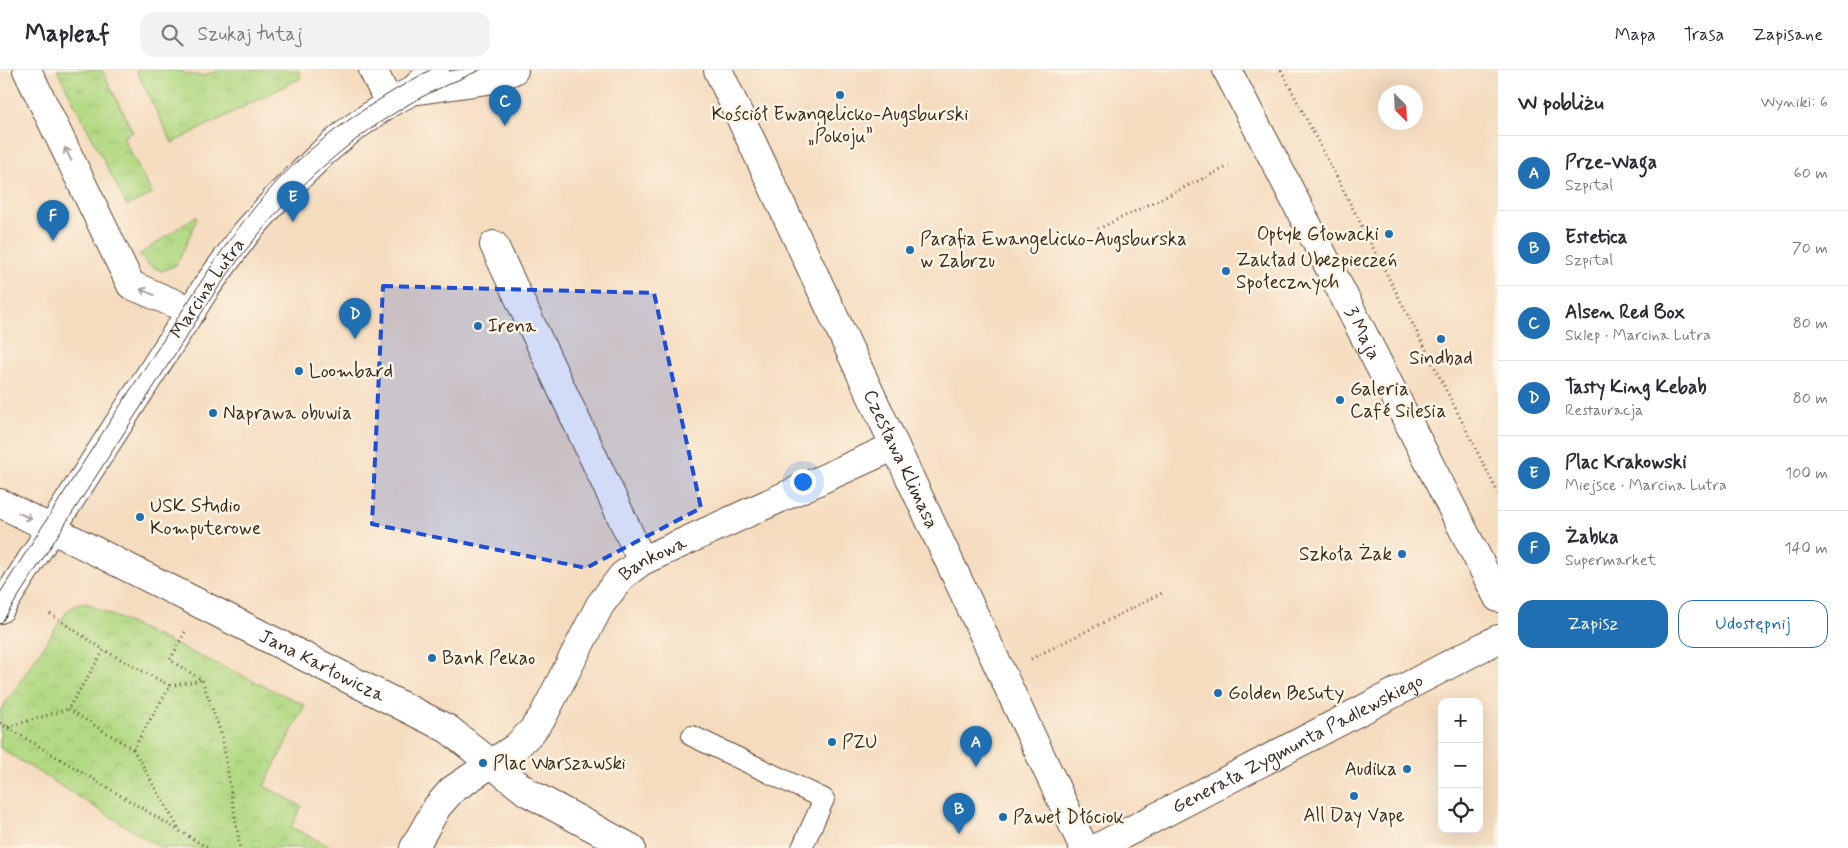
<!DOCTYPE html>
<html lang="pl">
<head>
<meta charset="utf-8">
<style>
  body { margin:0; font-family:Mynerve,sans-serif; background:#f2f2f3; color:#2b2b33 }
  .controls { position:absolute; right:15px; bottom:15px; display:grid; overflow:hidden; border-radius:10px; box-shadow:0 5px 20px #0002 }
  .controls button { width:45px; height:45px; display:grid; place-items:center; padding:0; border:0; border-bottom:1px solid #e1e1e2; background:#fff; color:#2b2b33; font:25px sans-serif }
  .compass { position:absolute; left:1378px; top:15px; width:45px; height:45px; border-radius:50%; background:#fff; box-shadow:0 5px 20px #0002; rotate:156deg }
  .you { position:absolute; left:802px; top:411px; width:18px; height:18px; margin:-12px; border:4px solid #fff; border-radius:50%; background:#1a73e8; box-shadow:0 0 0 8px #1a73e833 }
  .badge { display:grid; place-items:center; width:32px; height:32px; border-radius:50%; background:#1f6fb2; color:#fff; font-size:16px; font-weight:700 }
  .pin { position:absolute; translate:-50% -41px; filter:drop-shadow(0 1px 2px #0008) }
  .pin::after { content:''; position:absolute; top:26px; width:18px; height:15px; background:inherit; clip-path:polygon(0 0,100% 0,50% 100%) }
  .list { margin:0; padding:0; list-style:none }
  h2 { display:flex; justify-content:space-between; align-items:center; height:65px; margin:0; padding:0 20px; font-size:21px }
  h2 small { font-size:16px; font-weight:400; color:#7c7c81 }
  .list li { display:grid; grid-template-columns:32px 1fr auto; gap:15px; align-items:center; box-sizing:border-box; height:75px; padding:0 20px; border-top:1px solid #e1e1e2 }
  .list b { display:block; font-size:19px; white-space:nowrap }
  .list p { margin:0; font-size:16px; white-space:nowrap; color:#7c7c81 }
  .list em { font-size:16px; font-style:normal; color:#7c7c81 }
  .actions { display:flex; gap:10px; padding:15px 20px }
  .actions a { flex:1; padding:11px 0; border:1px solid #1f6fb2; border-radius:15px; text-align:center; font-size:18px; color:#1f6fb2 }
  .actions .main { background:#1f6fb2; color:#fff }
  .icon { flex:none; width:28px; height:28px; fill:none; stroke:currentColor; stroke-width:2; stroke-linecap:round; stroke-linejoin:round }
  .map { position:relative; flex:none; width:1498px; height:778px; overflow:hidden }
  header { display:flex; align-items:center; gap:30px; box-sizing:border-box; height:70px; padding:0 25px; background:#fff; border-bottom:1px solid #e1e1e2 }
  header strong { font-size:24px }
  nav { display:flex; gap:28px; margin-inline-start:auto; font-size:18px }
  .search { width:350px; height:45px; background:#f2f2f3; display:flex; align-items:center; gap:12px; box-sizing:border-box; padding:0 18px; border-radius:15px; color:#7c7c81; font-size:19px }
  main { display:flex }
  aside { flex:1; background:#fff }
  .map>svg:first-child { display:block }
</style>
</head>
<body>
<header>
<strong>Mapleaf</strong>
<div class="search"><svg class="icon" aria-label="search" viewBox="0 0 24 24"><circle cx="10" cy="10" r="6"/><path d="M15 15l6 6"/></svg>Szukaj tutaj</div>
<nav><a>Mapa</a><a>Trasa</a><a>Zapisane</a></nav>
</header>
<main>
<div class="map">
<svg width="1498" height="778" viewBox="0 0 1498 778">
  <defs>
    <pattern id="grass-tufts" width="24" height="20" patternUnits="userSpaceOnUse" patternTransform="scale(1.25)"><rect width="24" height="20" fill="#b2d983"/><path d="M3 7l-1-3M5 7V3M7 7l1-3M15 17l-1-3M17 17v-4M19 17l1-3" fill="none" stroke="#9aba71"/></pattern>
    <pattern id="park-crowns" width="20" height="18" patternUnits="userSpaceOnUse" patternTransform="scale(1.25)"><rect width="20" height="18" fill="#b2d983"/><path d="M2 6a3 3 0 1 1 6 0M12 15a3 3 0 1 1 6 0" fill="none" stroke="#9aba71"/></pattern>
  </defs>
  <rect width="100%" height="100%" fill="#fcf5e5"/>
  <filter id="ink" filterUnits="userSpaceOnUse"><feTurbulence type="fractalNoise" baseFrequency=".02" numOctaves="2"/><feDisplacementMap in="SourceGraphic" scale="10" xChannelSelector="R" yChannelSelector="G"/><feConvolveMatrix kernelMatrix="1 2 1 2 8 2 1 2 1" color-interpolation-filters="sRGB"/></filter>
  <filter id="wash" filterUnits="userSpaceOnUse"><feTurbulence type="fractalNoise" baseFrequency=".0096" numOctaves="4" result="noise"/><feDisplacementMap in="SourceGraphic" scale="20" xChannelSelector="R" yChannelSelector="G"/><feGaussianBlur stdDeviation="1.12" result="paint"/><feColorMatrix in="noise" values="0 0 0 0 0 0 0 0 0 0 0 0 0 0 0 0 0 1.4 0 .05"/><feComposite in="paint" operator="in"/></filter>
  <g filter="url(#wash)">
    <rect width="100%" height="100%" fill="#f5dcbf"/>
    <path fill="url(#grass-tufts)" stroke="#768250" d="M57,0h45l31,62 -10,5 29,57 -25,12z
      M136,0h42l10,4 14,2 19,-6h77l3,8 -129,65z
      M196,146l1,3 -18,41 -3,5 -14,6c-10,-4 -17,-7 -23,-16z"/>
    <path fill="url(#park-crowns)" stroke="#768250" d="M86,533l219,102 -41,81 38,20 -11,21 42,21h-172l-161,-100v-37l68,-101 10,-6z"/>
  </g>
  <g filter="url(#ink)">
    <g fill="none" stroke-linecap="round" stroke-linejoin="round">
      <g stroke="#574536" stroke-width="22">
        <path id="lane" d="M692,666l132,63 -22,49"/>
      </g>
      <g stroke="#574536" stroke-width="30">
        <g id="street">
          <path d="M27,0l104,215 61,26"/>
          <path d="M373,0l16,33"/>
          <path id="s1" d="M718,0l366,778"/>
          <path d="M494,175l148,316"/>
          <path id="s2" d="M0,433l448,226 79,63 104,56"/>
          <path id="s3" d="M414,778l23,-41 15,-17 64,-43 16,-16 11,-15 57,-111 22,-29 20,-15 253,-115"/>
          <path id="s4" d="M1097,778l401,-209"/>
        </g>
      </g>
      <g stroke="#574536" stroke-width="30">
        <g id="secondary">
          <path id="s5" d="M1227,0l54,103 217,425"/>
          <path d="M412,21l82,-12 20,-9"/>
          <path id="s6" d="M0,539l207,-323 39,-53 32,-36 46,-45 25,-21 40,-28 23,-12 23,-21"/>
        </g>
      </g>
      <path stroke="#574536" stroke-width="3" stroke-dasharray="1 4" stroke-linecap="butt" d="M1281,0l143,276 74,147
        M1098,159l131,-63
        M50,544l54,36
        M185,562l-15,28 32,20 20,56 18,112
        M1031,589l131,-66
        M170,616l31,-6
        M0,653l208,125
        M8,657l60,-18 36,-59 66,36 -37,63 -65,-40
        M133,679l47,82"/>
      <use href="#lane" stroke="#fff" stroke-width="20"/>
      <use href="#street" stroke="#fff" stroke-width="28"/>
      <use href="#secondary" stroke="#fff" stroke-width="28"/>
      <path stroke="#3b2a1e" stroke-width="1" d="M0,523c54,-85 108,-170 164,-254 34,-52 67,-107 109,-153 43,-48 102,-86 157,-116
        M0,555l215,-333c13,-17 25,-36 39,-52 41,-52 91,-97 147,-131 25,-16 53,-27 79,-39"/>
    </g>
    <defs><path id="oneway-shaft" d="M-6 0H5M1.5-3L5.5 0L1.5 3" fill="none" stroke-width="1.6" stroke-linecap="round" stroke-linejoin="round" transform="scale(1.25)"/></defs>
    <g stroke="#a79f9a">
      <use href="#oneway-shaft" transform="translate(68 84) rotate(-116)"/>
      <use href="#oneway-shaft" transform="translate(147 222) rotate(-157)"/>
      <use href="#oneway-shaft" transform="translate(25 446) rotate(26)"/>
    </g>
  </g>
  <path fill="#1d4ed8" fill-opacity="0.2" stroke="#1d4ed8" stroke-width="4" stroke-dasharray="10 6" stroke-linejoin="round" d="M383,216l271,7 47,215 -115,60 -214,-44z"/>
  <g fill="#1f6fb2" stroke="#fcf5e5" stroke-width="2">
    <circle cx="840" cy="25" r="5"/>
    <circle cx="1389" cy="164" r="5"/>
    <circle cx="910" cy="180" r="5"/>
    <circle cx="1226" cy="201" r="5"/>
    <circle cx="478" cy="256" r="5"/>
    <circle cx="1441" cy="269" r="5"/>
    <circle cx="299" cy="301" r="5"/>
    <circle cx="1340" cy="330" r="5"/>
    <circle cx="213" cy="343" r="5"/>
    <circle cx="140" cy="447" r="5"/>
    <circle cx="1402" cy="484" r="5"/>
    <circle cx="432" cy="588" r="5"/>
    <circle cx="1218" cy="623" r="5"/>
    <circle cx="832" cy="672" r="5"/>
    <circle cx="483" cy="693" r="5"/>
    <circle cx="1407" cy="699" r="5"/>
    <circle cx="1354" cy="726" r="5"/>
    <circle cx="1003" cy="747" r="5"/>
  </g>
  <g text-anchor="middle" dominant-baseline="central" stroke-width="5" stroke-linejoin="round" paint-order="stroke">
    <g font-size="19" fill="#3b2a1e" stroke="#fcf5e5" text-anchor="start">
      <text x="840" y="44" text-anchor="middle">Kościół Ewangelicko-Augsburski<tspan x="840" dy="22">„Pokoju”</tspan></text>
      <text x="1379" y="164" text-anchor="end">Optyk Głowacki</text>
      <text x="920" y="169">Parafia Ewangelicko-Augsburska<tspan x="920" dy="22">w Zabrzu</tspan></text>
      <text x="1236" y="190">Zakład Ubezpieczeń<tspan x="1236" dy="22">Społecznych</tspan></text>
      <text x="488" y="256">Irena</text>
      <text x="1441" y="288" text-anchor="middle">Sindbad</text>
      <text x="309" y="301">Loombard</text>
      <text x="1350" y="319">Galeria<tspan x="1350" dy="22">Café Silesia</tspan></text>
      <text x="223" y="343">Naprawa obuwia</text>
      <text x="150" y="436">USK Studio<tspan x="150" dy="22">Komputerowe</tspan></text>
      <text x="1392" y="484" text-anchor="end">Szkoła Żak</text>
      <text x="442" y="588">Bank Pekao</text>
      <text x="1228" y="623">Golden Besuty</text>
      <text x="842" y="672">PZU</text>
      <text x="493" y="693">Plac Warszawski</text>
      <text x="1397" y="699" text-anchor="end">Audika</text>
      <text x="1354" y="745" text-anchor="middle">All Day Vape</text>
      <text x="1013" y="747">Paweł Dłóciok</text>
    </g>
    <g font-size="19" fill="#3b2a1e" stroke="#fcf5e5">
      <text stroke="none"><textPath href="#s6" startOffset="382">Marcina Lutra</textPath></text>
      <text stroke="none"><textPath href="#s5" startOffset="296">3 Maja</textPath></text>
      <text stroke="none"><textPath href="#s1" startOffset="430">Czesława Klimasa</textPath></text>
      <text stroke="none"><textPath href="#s3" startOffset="385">Bankowa</textPath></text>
      <text stroke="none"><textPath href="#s2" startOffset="361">Jana Karłowicza</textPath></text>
      <text stroke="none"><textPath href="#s4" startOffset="226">Generała Zygmunta Padlewskiego</textPath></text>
    </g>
  </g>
</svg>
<div class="controls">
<button>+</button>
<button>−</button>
<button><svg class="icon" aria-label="locate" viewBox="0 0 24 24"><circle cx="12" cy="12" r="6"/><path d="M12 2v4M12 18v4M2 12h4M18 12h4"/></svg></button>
</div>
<svg class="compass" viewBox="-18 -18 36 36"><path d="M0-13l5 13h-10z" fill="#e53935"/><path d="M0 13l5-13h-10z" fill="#7c7c81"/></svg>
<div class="you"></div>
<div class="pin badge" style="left:976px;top:697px">A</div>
<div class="pin badge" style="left:959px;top:764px">B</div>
<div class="pin badge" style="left:505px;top:56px">C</div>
<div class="pin badge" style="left:355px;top:269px">D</div>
<div class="pin badge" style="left:293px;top:152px">E</div>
<div class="pin badge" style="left:53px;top:171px">F</div>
</div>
<aside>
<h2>W pobliżu<small>Wyniki: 6</small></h2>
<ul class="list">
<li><span class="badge">A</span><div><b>Prze-Waga</b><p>Szpital</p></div><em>60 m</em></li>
<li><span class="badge">B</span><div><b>Estetica</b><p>Szpital</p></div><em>70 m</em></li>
<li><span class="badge">C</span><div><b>Alsen Red Box</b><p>Sklep · Marcina Lutra</p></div><em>80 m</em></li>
<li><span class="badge">D</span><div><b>Tasty King Kebab</b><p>Restauracja</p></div><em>80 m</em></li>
<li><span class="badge">E</span><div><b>Plac Krakowski</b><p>Miejsce · Marcina Lutra</p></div><em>100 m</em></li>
<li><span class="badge">F</span><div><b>Żabka</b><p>Supermarket</p></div><em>140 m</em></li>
</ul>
<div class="actions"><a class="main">Zapisz</a><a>Udostępnij</a></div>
</aside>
</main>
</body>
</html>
